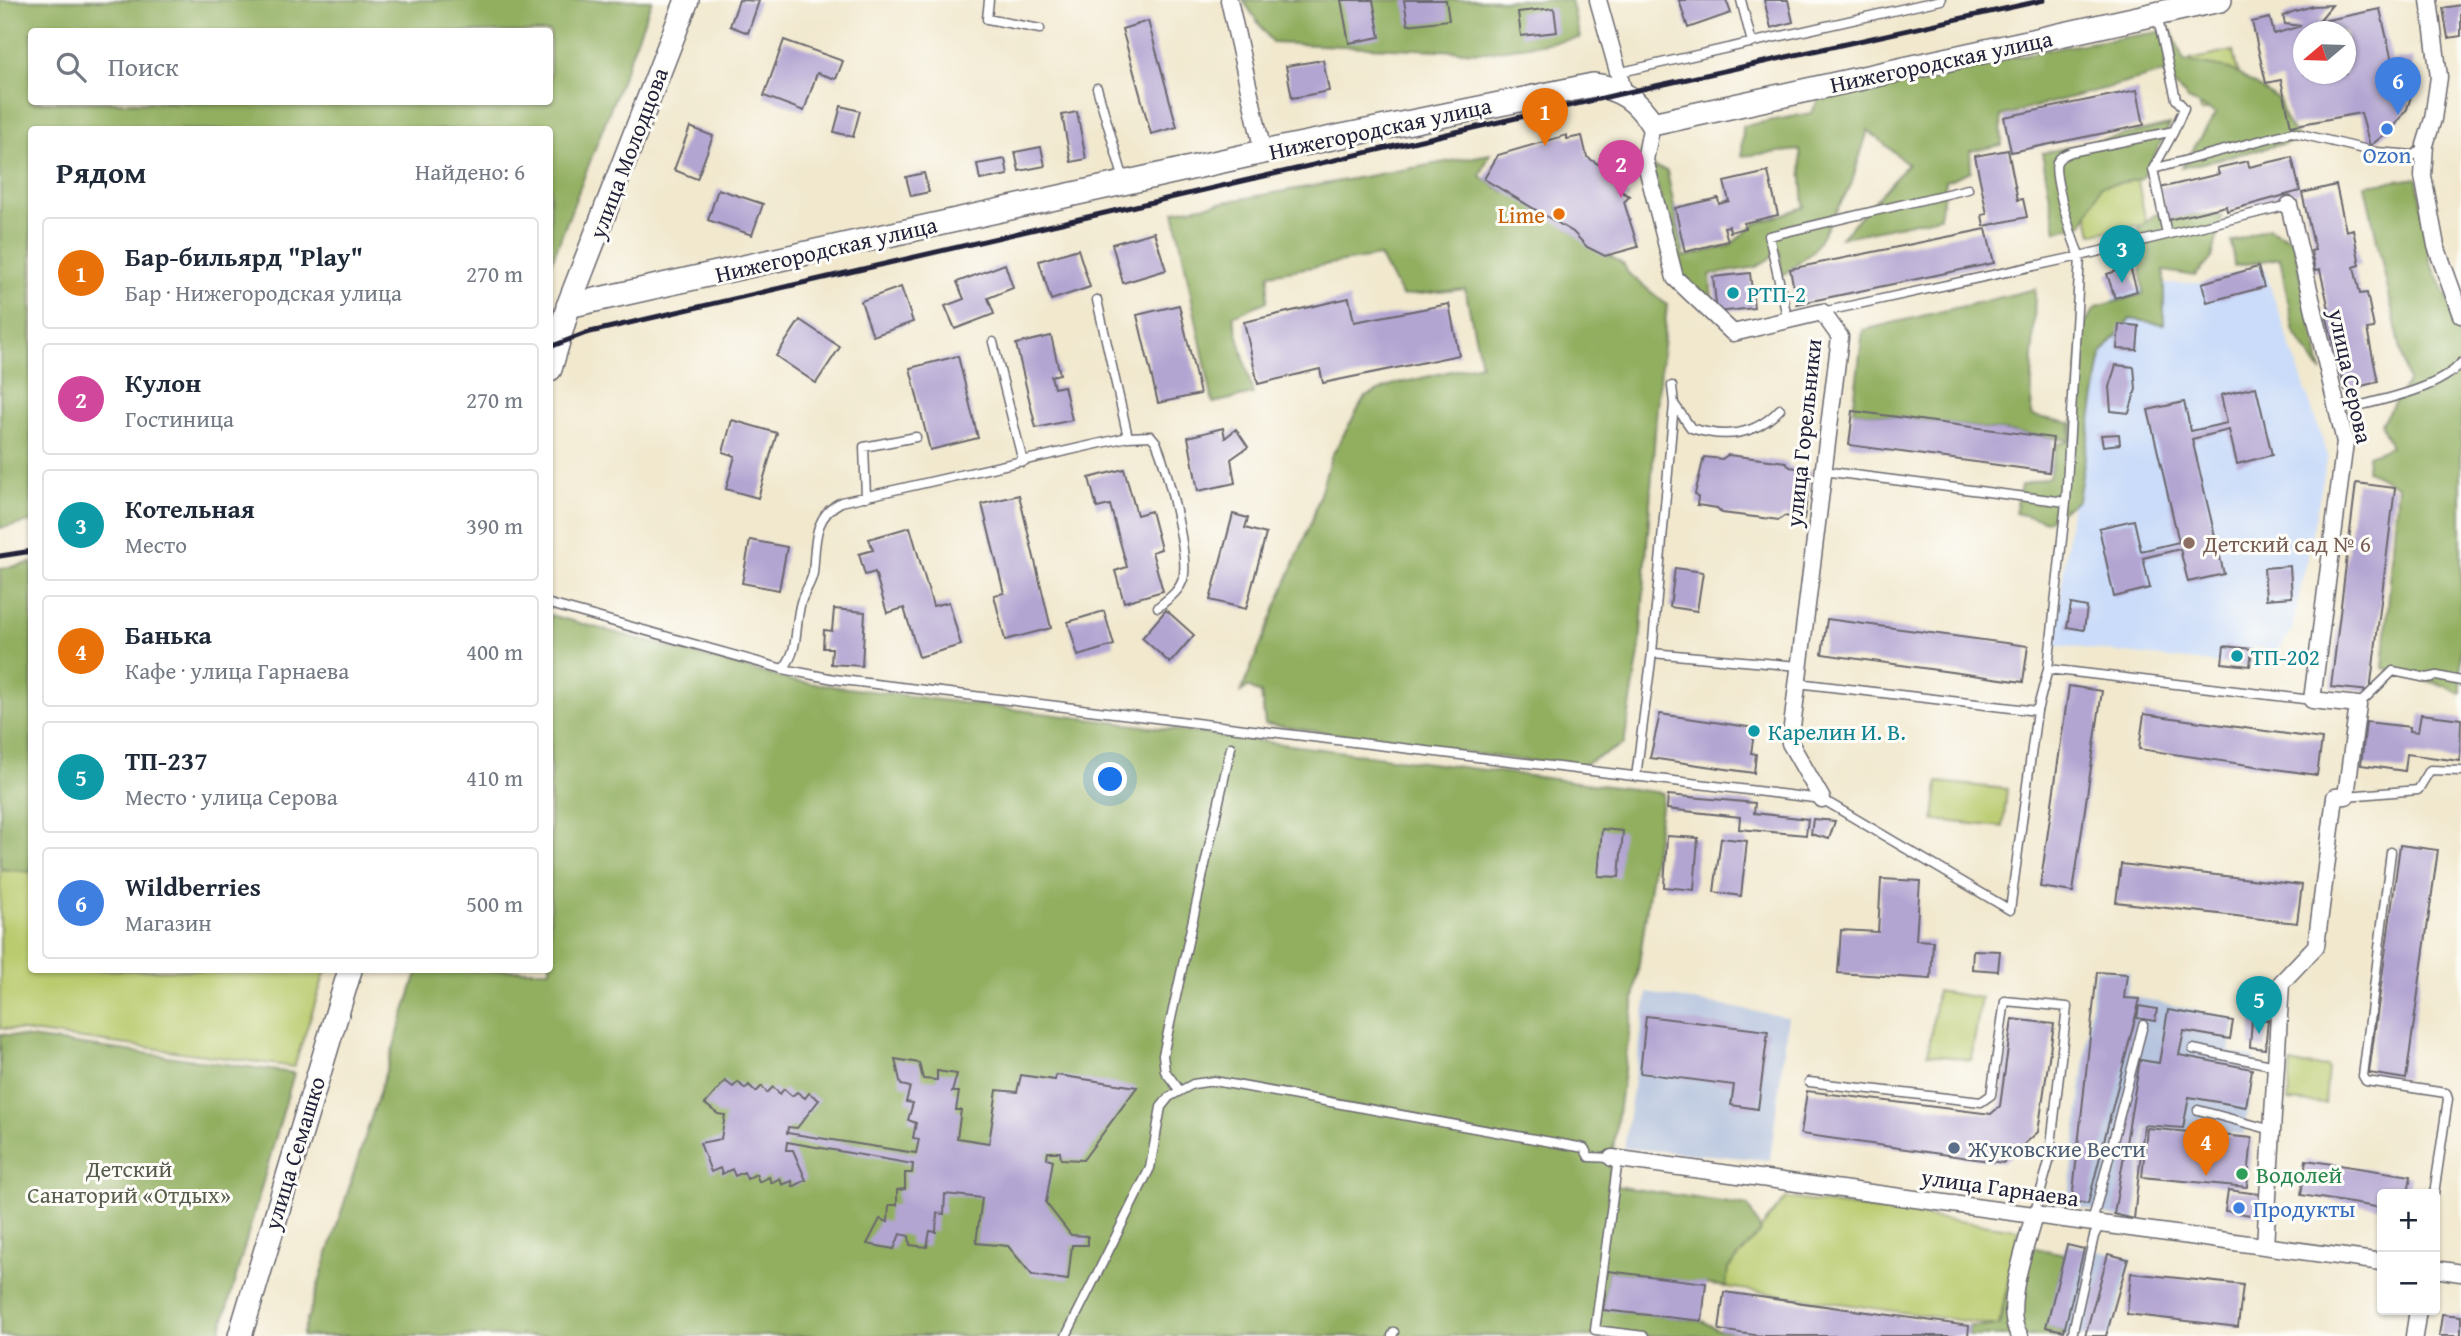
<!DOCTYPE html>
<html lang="ru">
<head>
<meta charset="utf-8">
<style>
  body { margin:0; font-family:"Gentium Book Plus",serif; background:#f6f6f7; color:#1f2937 }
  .controls { position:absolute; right:21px; bottom:21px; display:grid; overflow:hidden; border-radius:7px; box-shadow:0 2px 5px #0004 }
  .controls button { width:63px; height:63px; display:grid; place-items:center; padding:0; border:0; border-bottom:2px solid #e0e1e3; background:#fff; color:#1f2937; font:35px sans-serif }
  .compass { position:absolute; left:2293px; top:21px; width:63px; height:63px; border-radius:50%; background:#fff; box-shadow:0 2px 5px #0004; rotate:251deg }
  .you { position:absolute; left:1111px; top:780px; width:24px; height:24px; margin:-18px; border:5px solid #fff; border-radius:50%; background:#1a73e8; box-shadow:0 0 0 10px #1a73e833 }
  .badge { display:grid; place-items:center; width:46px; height:46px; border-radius:50%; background:#b45309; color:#fff; font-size:23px; font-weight:700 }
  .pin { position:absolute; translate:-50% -58px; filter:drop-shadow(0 2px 4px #0008) }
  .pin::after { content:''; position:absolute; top:37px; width:24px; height:21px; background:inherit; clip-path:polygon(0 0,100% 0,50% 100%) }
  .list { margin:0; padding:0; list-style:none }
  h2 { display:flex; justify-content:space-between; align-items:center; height:91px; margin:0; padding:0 28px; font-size:30px }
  h2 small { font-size:23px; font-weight:400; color:#747a83 }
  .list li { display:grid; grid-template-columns:46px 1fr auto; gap:21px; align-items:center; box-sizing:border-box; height:112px; margin:0 14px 14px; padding:0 14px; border:2px solid #e0e1e3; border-radius:7px }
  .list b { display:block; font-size:26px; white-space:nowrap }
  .list p { margin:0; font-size:23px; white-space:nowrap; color:#747a83 }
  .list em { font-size:23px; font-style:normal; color:#747a83 }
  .icon { flex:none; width:38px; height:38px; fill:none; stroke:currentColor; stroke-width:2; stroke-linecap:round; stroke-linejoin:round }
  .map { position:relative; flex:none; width:2461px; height:1336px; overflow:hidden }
  .search { position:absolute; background:#fff; box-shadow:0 2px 5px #0004; left:28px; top:28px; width:525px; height:77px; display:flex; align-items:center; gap:18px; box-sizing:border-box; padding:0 24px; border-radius:7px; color:#747a83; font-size:26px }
  .panel { position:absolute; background:#fff; box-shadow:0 2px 5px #0004; left:28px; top:126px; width:525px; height:847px; border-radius:7px }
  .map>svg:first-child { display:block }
</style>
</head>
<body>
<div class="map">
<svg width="2461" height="1336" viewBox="0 0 2461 1336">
  <rect width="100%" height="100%" fill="#fdfcf7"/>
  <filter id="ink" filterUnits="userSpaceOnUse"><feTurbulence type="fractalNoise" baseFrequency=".0143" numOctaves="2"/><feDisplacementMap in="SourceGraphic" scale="14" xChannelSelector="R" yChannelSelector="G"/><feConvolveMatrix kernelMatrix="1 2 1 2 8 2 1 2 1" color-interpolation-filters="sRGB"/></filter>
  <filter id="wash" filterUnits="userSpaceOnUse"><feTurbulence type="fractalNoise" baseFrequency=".00686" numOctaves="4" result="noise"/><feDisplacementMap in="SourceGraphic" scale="28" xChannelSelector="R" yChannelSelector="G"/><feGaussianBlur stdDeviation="1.57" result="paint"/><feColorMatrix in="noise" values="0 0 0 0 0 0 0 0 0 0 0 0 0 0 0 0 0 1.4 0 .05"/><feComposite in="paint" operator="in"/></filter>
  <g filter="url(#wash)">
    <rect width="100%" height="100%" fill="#f1e8ce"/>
    <path fill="#cadcf9" d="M2263,265l65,191 -36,175 -14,19 -26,-3 -2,20 -195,-22 38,-326 21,-21 32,-13 55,-2z"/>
    <path fill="#b7c5de" d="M2095,969l35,3 -3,23 108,24 -6,33 26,5 -11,77 -98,-7 -11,95 -67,-18z
      M1647,993l141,24 -18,143 -146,-12z
      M2066,1243l66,16 -23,77h-48l-17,-7z"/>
    <path fill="#b9cb6e" stroke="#6e7654" stroke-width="2" d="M2233,51l11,51 -43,10 -11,-52z
      M2135,165l11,59 -54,10 -12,-58z
      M31,563l1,407h294l-32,97 -294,-39v-459z
      M1938,782l69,7 -4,38 -69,-7z
      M1937,991l44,7 -10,62 -43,-6z
      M2291,1064l37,3 -3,37 -37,-3z
      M1786,1198l233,31 -20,97 -273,-39 1,-18z"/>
    <path fill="#92af61" stroke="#5a684e" stroke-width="2" fill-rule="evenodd" d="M0,0h652l-102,266v-136h-518l-1,392 -31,6zM32,32h518v70h-518z
      M1243,0h328l9,38 -94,14 -214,-9z
      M2171,30l13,31 46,8 49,31 6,19 14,21 -118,28 35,-54 -28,-15 -25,-26 -162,43 1,29 -32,6 1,20 -25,10 -6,36 -99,21 67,-74 -40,-34 -17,55 -38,66 -31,26 -2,-25 -24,15 -46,8 2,27 -31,-28 -29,-108 15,5 17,86 45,-11 26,-22 49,-17 -4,-57 -58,6 1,-30 68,-13 10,-16 230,-48z
      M2170,125l-28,54 -41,7 -18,38 -27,7 -14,-78z
      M1490,154l-10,22 26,17 3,-4 115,76 4,8 39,32 -11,112 -16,230 -16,97 -47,24 -312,-44 -4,-30 -13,-7 -7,5 71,-172 19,-63 34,-60 27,-12 89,-21 -16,-75 -63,7 -23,-40 -110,18 -2,27 -34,15 20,78 -40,9 -39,-192z
      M2417,178l13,83 31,65v368l-16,-8 -62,-18 15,-182 -31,-15 1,-16 23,-8 -10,-24 27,-41 -43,-197z
      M2156,213l66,3 -10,42 -17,18 -31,-5v53l-34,-5 -28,34 -24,147 -31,21 -32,-8 6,-28 28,-8 8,-33 15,-3 9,-111 15,-23 47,-13 -5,-65z
      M2268,228l25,12 29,133 -28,-41 -14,-74 -46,8 -2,-24z
      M2035,289l-4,127 40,7 -1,17 -217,-29 10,-81z
      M31,563h1l-1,309 -31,-3v-300z
      M550,615l243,66 870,112 -55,392 140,21 13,25 -33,38 -2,18 -118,-16 -5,38 99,12 17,9 42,6h-1459l116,-366h132z
      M0,1034l294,39 -75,263h-219z
      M2016,1244l49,10 -18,73 17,4 1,5h-97l1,-10h30z"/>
    <g id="blocks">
      <path fill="#b3a5d2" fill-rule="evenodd" d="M739,0l20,1 -11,32 -18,-7z
        M1341,0h32l7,37 -31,6z
        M1404,0h42l3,20 -41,5z
        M1679,0h47l5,13 -43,15z
        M1764,0h24l5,22 -22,6z
        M2332,5l-14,17 62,-13 12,52 20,-4 3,27 -8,25 -13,18 -24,19 -9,-33 -70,13 -10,-46 -15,3 -14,-61 18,-4 4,16 27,-8 -16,-2 -2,-8 9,-4 21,-6zM2304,32h42v42h-42z
        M2461,5v31l-13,2 -5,-30z
        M1554,8l3,24 -36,4 -3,-24z
        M1148,21l29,106 -26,7 -29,-105z
        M784,40l59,21 -7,18 -19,-6 -13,38 -40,-15z
        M1323,60l6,31 -37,7 -6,-32z
        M2137,90l7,35 -133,27 -7,-35z
        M841,106l19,5 -7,26 -19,-5z
        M1077,112l9,47 -15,3 -9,-47z
        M690,127l23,9 -16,43 -23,-9z
        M1567,135v4l15,-3 5,21 31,20 4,15 8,4 -6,6 14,45 -33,9 -18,-9 -14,-15 -89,-53 14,-24z
        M1041,147l4,19 -26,5 -4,-19z
        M2008,150l10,50 5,-1 4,18 -43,9 -2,-11 5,-1 -12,-58z
        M2292,157l8,34 -73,20 -1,-5 -58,14 -8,-32 59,-14 -2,-6 31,-7 1,6z
        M1005,159l3,16 -28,5 -3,-16z
        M1768,172l10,43 -34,8 1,5 -15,4 -1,-6 -5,1 4,14 -43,11 -10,-44 43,-10 1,6 10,-3 -5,-19z
        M924,173l5,19 -18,4 -5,-19z
        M2336,185l10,46 7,-2 7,36 -6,2 6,27 7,-1 7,35 -7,1 11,53 -33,8 -20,-80 4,-1 -9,-39 -5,1 -4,-20 4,-1 -13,-57z
        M718,189l45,15 -11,31 -44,-15z
        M1986,229l8,34 -197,41 -7,-35z
        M1154,232l12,38 -43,13 -11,-39z
        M1078,249l12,38 -39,13 -12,-39z
        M1005,264l8,24 -25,10 6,16 -39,15 -10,-23 19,-7 -7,-17z
        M2130,267l7,24 -22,7 -8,-24z
        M2258,267l6,20 -57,15 -5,-19z
        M1750,273l4,35 -37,4 -4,-35z
        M901,287l12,35 -40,14 -12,-35z
        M1349,298l5,24 95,-18 10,51 -136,28 -3,-14 -62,15 -14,-62z
        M1179,305l21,89 -42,9 -21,-88z
        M800,320l40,27 -24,36 -40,-27z
        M2119,324l20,2 -2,24 -20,-1z
        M1051,336l9,38 -9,2 3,12 10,-2 8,34 -36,8 -20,-84z
        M958,356l20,82 -48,12 -20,-82z
        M2116,365l18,2 2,22 -7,24 -18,-2 -2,-24z
        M2256,387l16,68 -35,9 -8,-34 -37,9 32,135 -36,8 -8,-33 -37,9 7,30 -36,9 -15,-69 35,-8 7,31 38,-9 -31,-132 36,-8 7,29 36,-8 -6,-28z
        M1853,411l200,27 -4,34 -200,-27z
        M732,420l45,13 -19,65 -32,-9 9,-33 -12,-4z
        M1223,428l2,10 11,-9 12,18 -17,12 4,24 -37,8 -10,-54z
        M2119,434l1,10 -17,2 -2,-11z
        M1728,455l58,7 4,5 21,3 -7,49 -20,-3 -5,4 -57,-7 -5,-5 -20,-3 1,-8 -3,-3 9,-37 18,2z
        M1124,469l13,46 14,-4 10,38 -9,3 11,39 -39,11 -9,-31 12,-4 -17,-62 -13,3 -8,-30z
        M2356,483l39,5 -25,203 -39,-4z
        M1019,495l32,133 -46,12 -11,-45 10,-2 -22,-89z
        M1233,514l15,4 -3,10 21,6 -20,75 -36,-9z
        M910,527l23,79 16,-4 12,43 -42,12 -15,-49 -17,5 -12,-41 -10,3 -6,-21 14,-4 -4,-11z
        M750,540l37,7 -8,43 -37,-7z
        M2290,566l2,31 -26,2 -2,-31z
        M1675,568l28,4 -6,39 -27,-4z
        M2071,604l16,3 -3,23 -17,-3z
        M834,609l31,3 -3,54 -31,-2 1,-16h-9l1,-18 8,1z
        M1166,610l28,25 -24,28 -28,-25z
        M1104,611l10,34 -36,11 -10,-34z
        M1827,619l201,27 -5,36 -201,-28z
        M2224,646l28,3 -2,17 -28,-3z
        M2069,686l33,5 -29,201 -33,-5z
        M1660,714l95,14 -4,25 5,1 -2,19 -104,-15z
        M2144,714l178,25 -5,36 -178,-26z
        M2421,714l40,5 -1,42 -53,-7 -2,17 -44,-6 5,-43 44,5v4l8,1z
        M1668,795l87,8 -1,10 54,6 -2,16 -67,-6 1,-12 -73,-8z
        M1813,819l22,2 -6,18 -18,-5z
        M1602,829l21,2 -4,46 -21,-1z
        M1667,836l31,2 -4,52 -30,-3z
        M1721,838l26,3 -6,55 -27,-4z
        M2400,845l38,5 -32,229 -37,-6z
        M2121,864l181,21 -5,38 -181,-21z
        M1881,879l39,2 -4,59 17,1 -2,38 -93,-6 3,-43 37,2z
        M1973,950l27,1 -2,20 -26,-2z
        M2097,972l30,2 -3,24 16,1 -52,205 -16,-3z
        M2139,1006l18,3 -2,12 -18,-3z
        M2168,1010l65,11 -3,18 -46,-8 -5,24 73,14 -6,38 -57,-10 -6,31 -39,-3 -10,94 -20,-5 26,-154 19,3z
        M1646,1016l122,15 -10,78 -27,-4 3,-20 -94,-12z
        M2012,1019l42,5 -16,108 -35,31 -202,-29 6,-43 184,23 9,-8z
        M2252,1019l16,1 -3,29 -15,-2z
        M895,1059l24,4 4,16 14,1v-9l20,3 -5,18h7l-3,18h5l-4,28 32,5 8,-53 20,2 4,-17 34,5 1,-5 81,12 -54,73 -22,-1 -1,-7h-12l-1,6 6,2 -7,43 25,32 17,1v9h-16l-4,35 -36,-5 -24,-29 -32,-3 6,-45 -37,-4 -1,20 -7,-1 -1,19 -6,-1 -3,16 -17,-2 -1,-9 -9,-2 -6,15 -27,-5 13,-25 8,3 1,-17h8v-15l8,-1v-16h7l1,-9 -126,-22 -1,8h7l13,30 -13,7 -1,-6 -10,4 -2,-7 -9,5 -2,-6 -10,5 -3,-8 -9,5 -3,-7 -9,4 -3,-7 -10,5 -2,-6 -9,4 -11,-29 21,-4 4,-24 -7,-1 -13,-10 20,-23 8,6 5,-5 7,7 4,-4 7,7 6,-6 5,7 6,-6 7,7 4,-5 8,7 5,-4 8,6 4,-5 10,7 -22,28 -9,-1 -1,6 129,20 3,-14 -6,-1 3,-15 -8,-3 5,-17 -7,-1 4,-15 -9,-2z
        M2147,1128l105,10 -5,49 -105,-10z
        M2306,1160l105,16 -3,18h-26v14l-81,-13z
        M2228,1190l32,4 -3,22 -32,-5z
        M2067,1245l17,4 -20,82 -18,-4z
        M2108,1254l20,5 -22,77h-21z
        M1608,1271l98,12 -4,38 -99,-11z
        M2131,1273l112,12 -5,42 -111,-13z
        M1724,1292l245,34 -1,10h-207l-42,-6z
        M2442,1314l19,2v20h-22z"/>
    </g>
  </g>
  <g filter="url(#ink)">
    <use href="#blocks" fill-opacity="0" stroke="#6a676e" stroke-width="2"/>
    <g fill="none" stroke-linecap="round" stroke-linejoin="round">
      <g stroke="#6a676e" stroke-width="11">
        <path id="lane" d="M989,0l-2,19 53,10
          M1741,0l11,43
          M1617,73l324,-73
          M1097,88l27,92
          M2153,169l21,-38
          M2167,234l-14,-65 139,-37 84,20 38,3 9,-8
          M1097,300l31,137
          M1822,312l258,-56 209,-51
          M1788,321l-19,-85 199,-47
          M993,342l30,120
          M1672,386l2,18 -22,249 147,13
          M1674,404l17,24c34,11 64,8 89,-19
          M2338,411c36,-10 100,-20 123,-48
          M1823,471l243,31
          M866,497l-2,-50 52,-10
          M550,604l233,65 51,10 988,120 188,111 27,-199 11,-42 18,-167 14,-246c-7,-13 -28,-82 -23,-94 3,-6 9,-8 14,-10l103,-21 10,-23 -8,-9 -19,-84
          M783,669c17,-20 11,-43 18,-67 3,-10 10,-18 12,-29 3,-28 -1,-56 28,-71l287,-65 23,-1 5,6c10,23 34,115 27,137 -4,13 -15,20 -25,28
          M2048,669l264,31
          M1797,683l240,28
          M2358,705l35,-34 34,7 10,-2 24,5
          M1636,777l16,-124
          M2346,796l72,-6 12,-20 31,1
          M2391,852l-28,224 3,5 80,12 2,6 -14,95
          M2193,1049l83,17
          M1809,1082l172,20 10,-7 14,-94 62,6 -18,155 -15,53
          M1180,1091l-15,-20 -2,-16 68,-308
          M2198,1110l74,20
          M1618,1159l-23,171 49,6
          M2092,1223l51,-198
          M1066,1336l84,-168 11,-61 8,-10 24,-13 21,-3 370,67 5,9 23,1
          M1392,1336l2,-4
          M2072,1336l22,-100 6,-12"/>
      </g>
      <g stroke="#6a676e" stroke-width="19">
        <path id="street" d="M1229,0l34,152
          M1598,0l26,93
          M2429,0l10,77 -6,42 -8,26 -2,31 13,70 25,69
          M1652,124l-7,36 30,118 58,55 89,-21 18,25 -50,406 32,56
          M1612,1158l770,104
          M2265,1246l16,-263 35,-37 19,-149 11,-1 12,-91 -46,-5 33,-258 -56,-237
          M2435,1269l26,4
          M2020,1336c-19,-25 7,-92 14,-121
          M2414,1336l4,-26"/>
      </g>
      <g stroke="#6a676e" stroke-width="26">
        <path id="secondary" d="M568,306l695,-154 330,-67c28,3 45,16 59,39l568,-124
          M550,369l19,-65 118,-304
          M240,1336l110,-366"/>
      </g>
      <use href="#lane" stroke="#fff" stroke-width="8"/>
      <use href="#street" stroke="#fff" stroke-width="16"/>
      <use href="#secondary" stroke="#fff" stroke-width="23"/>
      <path stroke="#22223b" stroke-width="5" d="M550,347l36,-14 1038,-240 420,-93
        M0,556l32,-5"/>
    </g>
  </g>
  <g fill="#3f7fe0" stroke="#fdfcf7" stroke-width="2.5">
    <circle cx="2387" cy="129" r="7"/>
    <circle cx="2239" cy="1208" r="7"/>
  </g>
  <circle fill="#e8710a" stroke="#fdfcf7" stroke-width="2.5" cx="1559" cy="214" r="7"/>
  <g fill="#0f9aa8" stroke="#fdfcf7" stroke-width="2.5">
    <circle cx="1733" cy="293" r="7"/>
    <circle cx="2237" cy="656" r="7"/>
    <circle cx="1754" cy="731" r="7"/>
  </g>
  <circle fill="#8d6e63" stroke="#fdfcf7" stroke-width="2.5" cx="2189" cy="543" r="7"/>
  <circle fill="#5c6f8a" stroke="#fdfcf7" stroke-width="2.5" cx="1954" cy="1148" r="7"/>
  <circle fill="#2e9e5b" stroke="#fdfcf7" stroke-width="2.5" cx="2242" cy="1174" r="7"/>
  <g text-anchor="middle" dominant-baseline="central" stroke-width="6" stroke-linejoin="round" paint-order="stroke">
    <g font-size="23" fill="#22223b" stroke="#fdfcf7">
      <text transform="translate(1941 61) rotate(-12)">Нижегородская улица</text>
      <text transform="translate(1380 128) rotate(-12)">Нижегородская улица</text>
      <text transform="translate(628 153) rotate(-69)">улица Молодцова</text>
      <text transform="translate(826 249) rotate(-13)">Нижегородская улица</text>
      <text transform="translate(2351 376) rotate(78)">улица Серова</text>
      <text transform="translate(1803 433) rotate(-84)">улица Горельники</text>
      <text transform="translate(294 1153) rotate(-73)">улица Семашко</text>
      <text transform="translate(2000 1187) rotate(8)">улица Гарнаева</text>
    </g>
    <g font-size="23" fill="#366cbe" stroke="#fdfcf7">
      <text x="2387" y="154">Ozon</text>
      <text x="2253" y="1208" text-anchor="start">Продукты</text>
    </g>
    <g font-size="23" fill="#c56008" stroke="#fdfcf7" text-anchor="end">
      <text x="1545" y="214">Lime</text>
    </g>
    <g font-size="23" fill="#0d838f" stroke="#fdfcf7" text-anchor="start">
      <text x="1747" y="293">РТП-2</text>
      <text x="2251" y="656">ТП-202</text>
      <text x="1768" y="731">Карелин И. В.</text>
    </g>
    <g font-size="23" fill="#785e54" stroke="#fdfcf7" text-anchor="start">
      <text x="2203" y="543">Детский сад № 6</text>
    </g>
    <g font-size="23" fill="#4e5e75" stroke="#fdfcf7" text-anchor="start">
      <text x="1968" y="1148">Жуковские Вести</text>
    </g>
    <g font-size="23" fill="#575d4d" stroke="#fdfcf7">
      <text x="129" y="1168">Детский<tspan x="129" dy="26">Санаторий «Отдых»</tspan></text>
    </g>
    <g font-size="23" fill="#27864d" stroke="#fdfcf7" text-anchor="start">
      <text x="2256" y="1174">Водолей</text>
    </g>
  </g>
</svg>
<div class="controls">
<button>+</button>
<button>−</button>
</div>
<svg class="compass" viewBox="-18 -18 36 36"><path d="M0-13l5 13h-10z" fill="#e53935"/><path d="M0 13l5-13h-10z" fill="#747a83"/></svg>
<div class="you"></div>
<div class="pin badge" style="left:1545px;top:146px;background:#e8710a">1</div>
<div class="pin badge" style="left:1621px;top:198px;background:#d1479c">2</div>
<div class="pin badge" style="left:2122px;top:283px;background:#0f9aa8">3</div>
<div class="pin badge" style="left:2206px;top:1176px;background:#e8710a">4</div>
<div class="pin badge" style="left:2259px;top:1034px;background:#0f9aa8">5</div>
<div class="pin badge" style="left:2398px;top:115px;background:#3f7fe0">6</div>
<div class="search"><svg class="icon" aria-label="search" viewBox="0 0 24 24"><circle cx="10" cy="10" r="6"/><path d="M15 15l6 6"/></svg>Поиск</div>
<section class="panel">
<h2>Рядом<small>Найдено: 6</small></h2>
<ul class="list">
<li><span class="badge" style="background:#e8710a">1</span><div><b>Бар-бильярд &quot;Play&quot;</b><p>Бар · Нижегородская улица</p></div><em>270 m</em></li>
<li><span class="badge" style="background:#d1479c">2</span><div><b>Кулон</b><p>Гостиница</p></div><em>270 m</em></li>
<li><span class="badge" style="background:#0f9aa8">3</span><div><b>Котельная</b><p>Место</p></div><em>390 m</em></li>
<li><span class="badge" style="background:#e8710a">4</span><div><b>Банька</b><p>Кафе · улица Гарнаева</p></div><em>400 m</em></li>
<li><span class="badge" style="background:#0f9aa8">5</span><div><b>ТП-237</b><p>Место · улица Серова</p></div><em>410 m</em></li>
<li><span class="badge" style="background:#3f7fe0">6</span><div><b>Wildberries</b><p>Магазин</p></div><em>500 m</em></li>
</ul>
</section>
</div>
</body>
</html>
